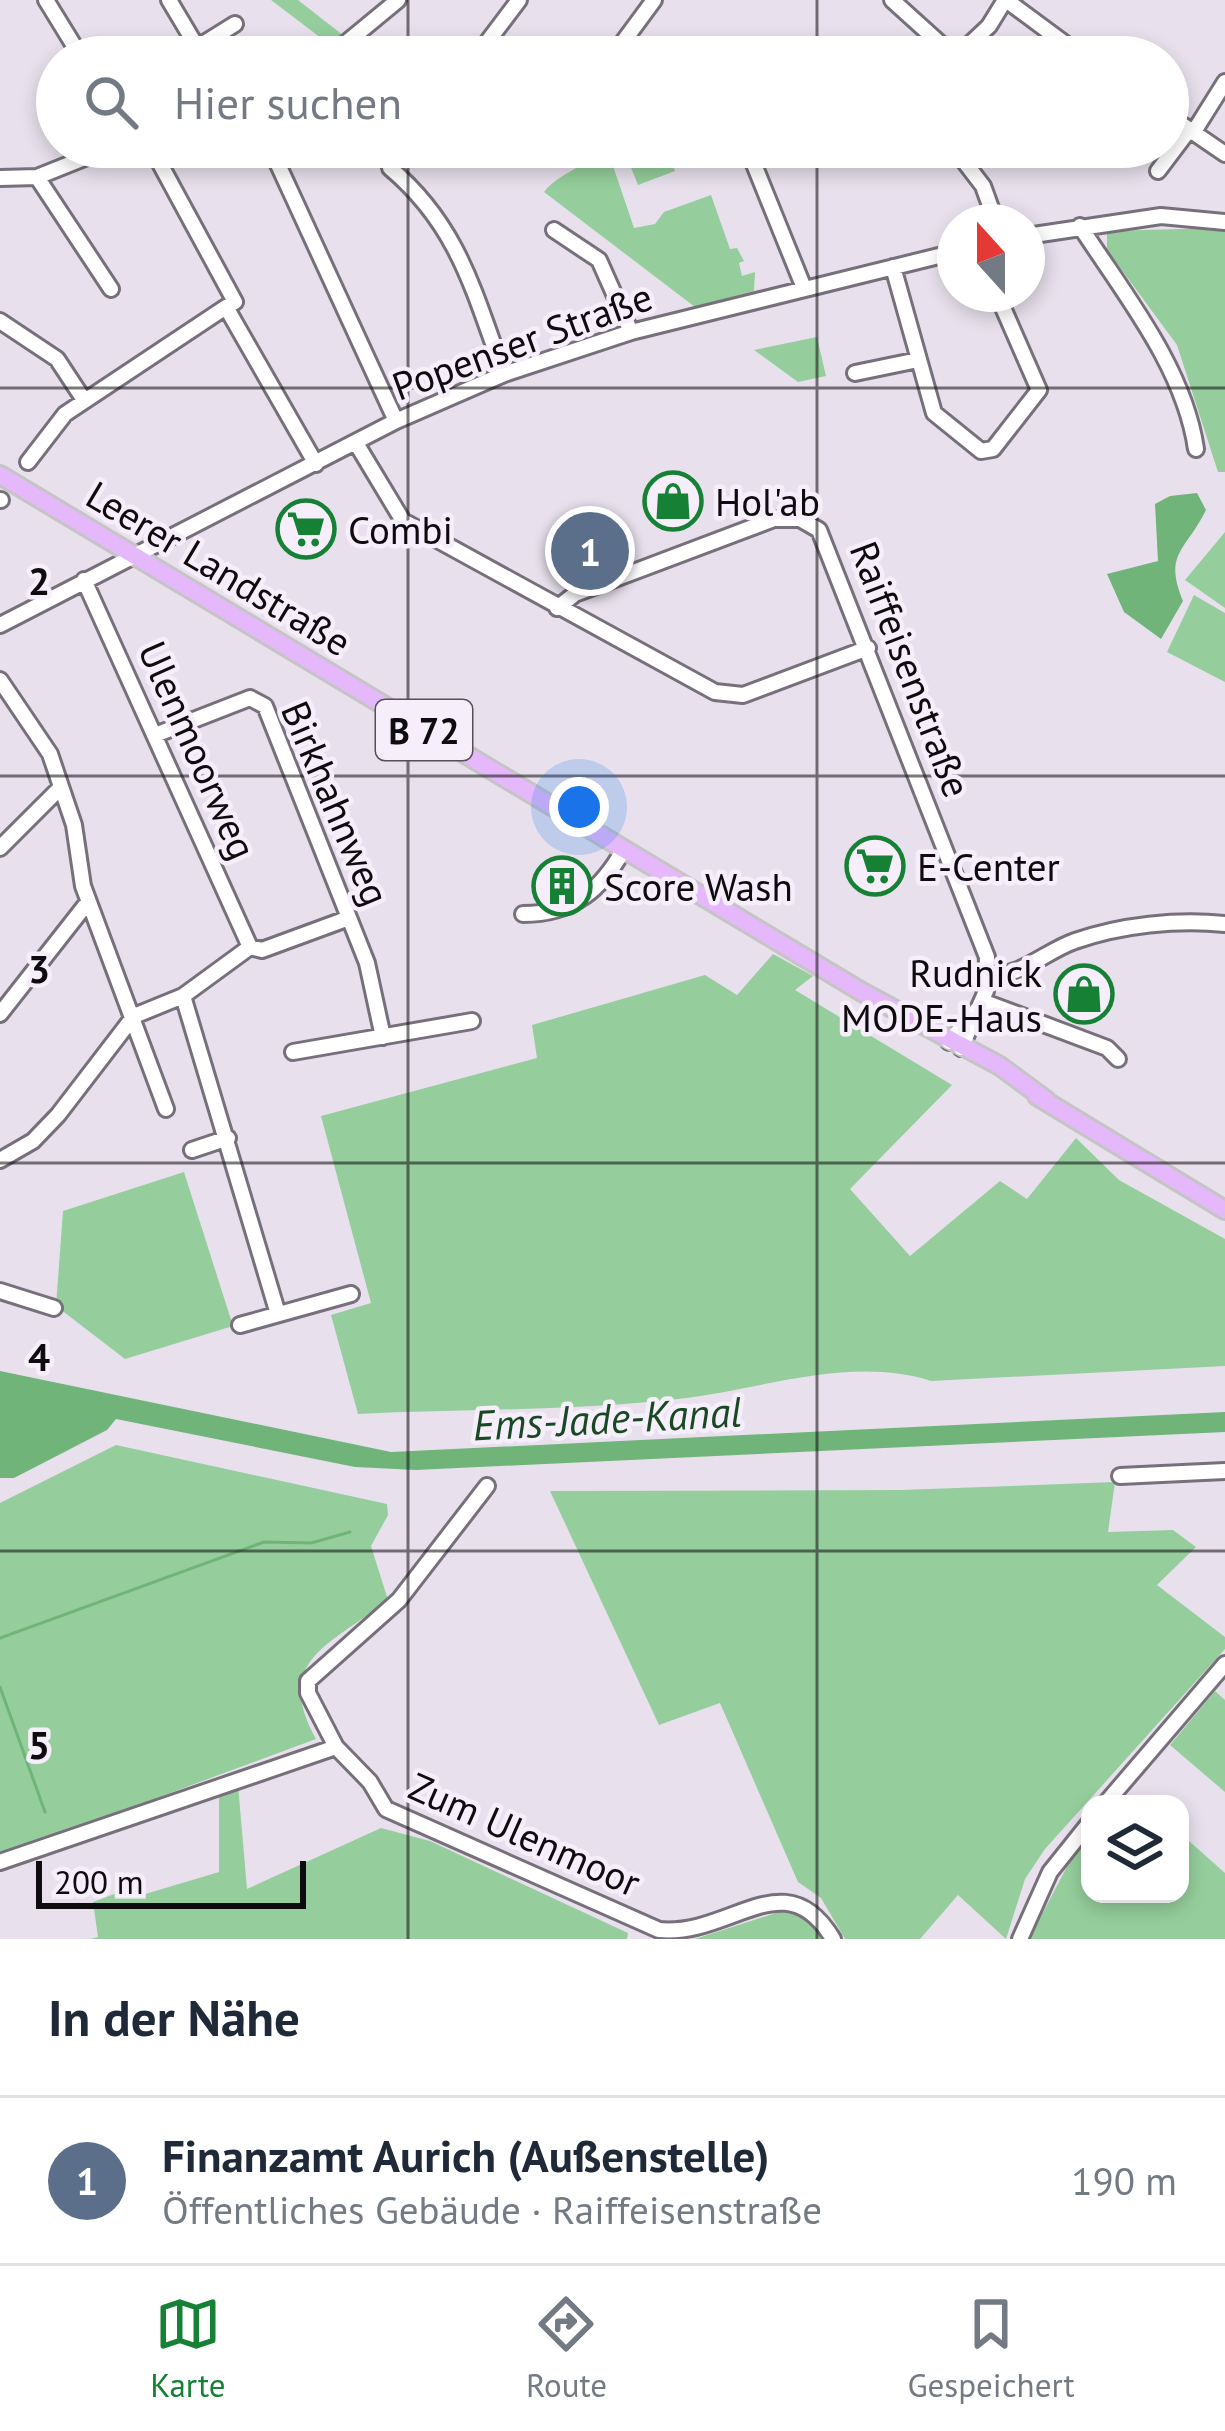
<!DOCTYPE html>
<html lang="de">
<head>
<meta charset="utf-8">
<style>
  body { margin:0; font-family:"PT Sans",sans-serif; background:#f2f2f3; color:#1f2937 }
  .controls { position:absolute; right:36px; bottom:36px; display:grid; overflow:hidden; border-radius:24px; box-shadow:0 6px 18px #0003 }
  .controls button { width:108px; height:108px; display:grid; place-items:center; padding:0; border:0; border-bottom:3px solid #e0e1e3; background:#fff; color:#1f2937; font:60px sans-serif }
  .compass { position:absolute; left:937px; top:204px; width:108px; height:108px; border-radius:50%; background:#fff; box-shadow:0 6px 18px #0003; rotate:339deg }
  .scale { position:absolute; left:36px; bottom:30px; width:270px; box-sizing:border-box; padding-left:12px; border:6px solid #0e0c0f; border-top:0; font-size:33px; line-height:42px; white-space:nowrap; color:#0e0c0f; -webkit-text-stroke:9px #f6eefa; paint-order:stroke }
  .you { position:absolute; left:579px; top:807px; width:42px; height:42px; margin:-30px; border:9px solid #fff; border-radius:50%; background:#1a73e8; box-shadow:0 0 0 18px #1a73e833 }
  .badge { display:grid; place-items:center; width:78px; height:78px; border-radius:50%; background:#168035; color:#fff; font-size:39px; font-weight:700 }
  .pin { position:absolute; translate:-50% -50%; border:6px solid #fff; box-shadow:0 3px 12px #0006 }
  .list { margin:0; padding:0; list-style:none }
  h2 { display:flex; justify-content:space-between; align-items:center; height:156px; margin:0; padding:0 48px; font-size:51px }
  h2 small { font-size:39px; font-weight:400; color:#747a83 }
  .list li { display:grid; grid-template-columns:78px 1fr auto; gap:36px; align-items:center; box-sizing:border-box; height:168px; padding:0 48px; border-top:3px solid #e0e1e3 }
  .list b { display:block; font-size:45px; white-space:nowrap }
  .list p { margin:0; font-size:39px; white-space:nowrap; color:#747a83 }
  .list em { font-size:39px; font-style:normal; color:#747a83 }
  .icon { flex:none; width:66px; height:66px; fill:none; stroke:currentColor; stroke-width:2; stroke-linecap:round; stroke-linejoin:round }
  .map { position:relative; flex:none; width:1225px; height:1939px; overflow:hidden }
  .search { position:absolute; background:#fff; box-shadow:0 6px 18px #0003; left:36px; right:36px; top:36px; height:132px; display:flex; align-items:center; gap:30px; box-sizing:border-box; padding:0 42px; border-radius:66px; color:#747a83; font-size:45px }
  .sheet { height:324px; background:#fff }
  nav { display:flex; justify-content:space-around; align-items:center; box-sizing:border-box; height:168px; border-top:3px solid #e0e1e3; background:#fff; font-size:33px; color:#747a83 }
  nav a { display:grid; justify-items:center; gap:6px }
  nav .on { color:#168035 }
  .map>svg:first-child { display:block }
</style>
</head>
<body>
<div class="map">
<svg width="1225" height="1939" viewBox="0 0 1225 1939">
  <rect width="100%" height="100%" fill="#e8e1ed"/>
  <path fill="#95ce9c" d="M271,0h27l73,57h-25z
    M600,147h66l9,24 -37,14 -12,-30 -15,5 23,68 21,-4 9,-12 47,-17 19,54 7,-1 7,13 -5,2 3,13 13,-4 -1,19 -59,16 -151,-115c17,-21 40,-22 56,-45z
    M1217,228l8,3v241h-7l-41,-127 -70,-95v-19z
    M817,337l9,39 -28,6 -44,-32z
    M1225,532v76l-40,-28z
    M1194,595l31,18v69l-58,-30z
    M773,954l40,22 -18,14 157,95 -102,104 60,67 90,-75 27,18 49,-61 43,42 106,59v127l-294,15c-80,-26 -172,9 -253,18 -105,12 -215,10 -320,15l-27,-99 40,-12 -50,-187 216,-58 -5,-33 173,-50 32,20z
    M184,1172l49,154 -108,33 -69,-53 7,-95z
    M116,1445l271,59 1,11 -17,31 17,54c-57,45 -116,60 -72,139l-316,117v-353z
    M1115,1482l-7,50 65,-2 23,17 -39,38 68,52v12l-180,200 -20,30 -19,60 -48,-44 -38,44h-75l-24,-41 -23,-16 -78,-179 -61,22 -109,-234 351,-1z
    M1215,1691l10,9v92l-55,-47z
    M238,1785l9,104 134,-61 49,13 198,92 -1,6h-537l8,-2 -5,-35 37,-14 2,10 87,-26v-82z
    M1180,1833l45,40v66h-196l42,-80 19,-23v58h90z
    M782,1911l19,2 25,26h-131z"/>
  <path fill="#70b47a" d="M1197,493l9,17c-20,41 -43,43 -23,91l-22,38 -37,-27 -17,-38 51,-13 -3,-57 15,-8z
    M0,1371l391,81 834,-40v20l-809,38 -61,-3 -239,-48 -9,11 -93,48h-14z"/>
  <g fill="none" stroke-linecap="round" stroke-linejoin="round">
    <path stroke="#70b47a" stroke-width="3" d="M0,1638l264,-96 47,1 39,-11
      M0,1687l45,125"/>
    <g stroke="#77707b" stroke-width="20">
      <path id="minor" d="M46,0l35,57
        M169,0l28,47
        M892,0l63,57
        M1006,0l77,57
        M182,57l53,-33
        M329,57l69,-57
        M476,57l43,-57
        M612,57l42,-57
        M956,57l33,-31 16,-26
        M1168,115l57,39
        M1193,133l32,-51
        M151,147l84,155 -9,5 90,157
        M270,147l126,274
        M747,147l57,141
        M953,147l30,39 13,36
        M390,168c69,58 84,125 114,206
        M1158,171l31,-41
        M37,177l74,112
        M0,178l37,-1 75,-30
        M1080,226c44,68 104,141 116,223
        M554,230l45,30 32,72
        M1027,236l134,-20 64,6
        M893,267l41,146 47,38 12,-2 46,-59 -42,-96
        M0,321l57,38 27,41
        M855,373l63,-13
        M356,443l47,78 312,171 28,3 125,-47
        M28,462l37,-48 161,-107
        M0,500h1
        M84,580l166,367
        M557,608l18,-14 199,-75h26l19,11 168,427 -1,34 -25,57
        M0,625l396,-204 108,-47 127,-42 324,-80
        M0,680l50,74 24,71 9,61 83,223
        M155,735l95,-37 15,8 102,257 16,74
        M0,848l60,-60
        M523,914c50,0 78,-24 101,-65
        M989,975c30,3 57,-24 86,-34 46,-16 102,-22 150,-17
        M183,996l95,318
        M982,1001l125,47 11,11
        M0,1014l88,-112
        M949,1042l31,-36
        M293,1052l179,-31
        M192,1150l36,-12
        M0,1160l33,-19 25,-26 76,-99 49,-20 67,-49 12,3 87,-32
        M0,1291l54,17
        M240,1325l111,-31
        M1120,1476l105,-5
        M336,1747l-28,-54v-12l91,-81 88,-114
        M1105,1804l120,-140
        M0,1862l336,-115 34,35 16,27 273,121c72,7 126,-71 174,9
        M1020,1939l30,-67 40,-50"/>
    </g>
    <g stroke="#c5c5c5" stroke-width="22">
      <path id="major" d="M0,475l862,517 138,74 46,34
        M1037,1096l188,114"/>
    </g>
    <use href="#minor" stroke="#fff" stroke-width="14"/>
    <use href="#major" stroke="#e5b8fb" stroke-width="16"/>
  </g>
  <path fill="none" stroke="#0e0c0f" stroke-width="3" stroke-opacity="0.55" d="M408,0v57M817,0v57M408,147v1792M817,147v1792M0,388h1225M0,776h1225M0,1163h1225M0,1551h1225"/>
  <defs>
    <g id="shop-ring" transform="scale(3)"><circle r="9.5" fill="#f6eefa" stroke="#168035" stroke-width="1.5"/><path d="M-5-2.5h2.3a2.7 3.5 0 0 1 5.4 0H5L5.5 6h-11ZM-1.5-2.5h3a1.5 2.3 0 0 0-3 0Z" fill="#168035"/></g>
    <g id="supermarket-ring" transform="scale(3)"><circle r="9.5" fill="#f6eefa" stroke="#168035" stroke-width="1.5"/><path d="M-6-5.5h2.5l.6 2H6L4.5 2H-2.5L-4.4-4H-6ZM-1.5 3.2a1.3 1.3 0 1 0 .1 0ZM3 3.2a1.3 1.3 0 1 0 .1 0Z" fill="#168035"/></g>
    <g id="building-ring" transform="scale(3)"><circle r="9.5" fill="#f6eefa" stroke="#168035" stroke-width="1.5"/><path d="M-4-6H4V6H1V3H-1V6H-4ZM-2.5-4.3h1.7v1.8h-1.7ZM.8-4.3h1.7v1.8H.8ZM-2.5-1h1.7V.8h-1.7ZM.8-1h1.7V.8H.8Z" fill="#168035"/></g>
  </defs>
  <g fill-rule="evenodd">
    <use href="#shop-ring" x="673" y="501"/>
    <use href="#supermarket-ring" x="306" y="529"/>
    <use href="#supermarket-ring" x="875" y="866"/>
    <use href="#building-ring" x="562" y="886"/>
    <use href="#shop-ring" x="1084" y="994"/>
  </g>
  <g text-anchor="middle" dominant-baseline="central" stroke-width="9" stroke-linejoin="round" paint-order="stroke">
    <rect fill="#f6eefa" stroke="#545056" stroke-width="3" x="376" y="700" width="96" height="60" rx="9"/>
    <g font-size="36" font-weight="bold" fill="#0e0c0f">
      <text x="424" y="730">B 72</text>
    </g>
    <g font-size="39" fill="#0e0c0f" stroke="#f6eefa">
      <text transform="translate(522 341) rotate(-20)">Popenser Straße</text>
      <text transform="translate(219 568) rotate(31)">Leerer Landstraße</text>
      <text transform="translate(911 669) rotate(69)">Raiffeisenstraße</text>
      <text transform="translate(198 750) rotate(66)">Ulenmoorweg</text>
      <text transform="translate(336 803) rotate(67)">Birkhahnweg</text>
      <text transform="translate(525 1834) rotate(24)">Zum Ulenmoor</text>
    </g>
    <g font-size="39" fill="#0e0c0f" stroke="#f6eefa" text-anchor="start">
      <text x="715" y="501">Hol'ab</text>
      <text x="348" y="529">Combi</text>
      <text x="917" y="866">E-Center</text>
      <text x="604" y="886">Score Wash</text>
      <text x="1042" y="972" text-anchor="end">Rudnick<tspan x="1042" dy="45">MODE-Haus</tspan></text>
    </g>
    <g font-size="42" font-style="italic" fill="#194923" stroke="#f6eefa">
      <text transform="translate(607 1418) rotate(-3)">Ems-Jade-Kanal</text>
    </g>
  </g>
  <g font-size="39" text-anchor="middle" font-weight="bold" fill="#0e0c0f" stroke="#f6eefa" stroke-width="9" stroke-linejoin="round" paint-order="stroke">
    <text x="39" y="595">2</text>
    <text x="39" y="983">3</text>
    <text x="39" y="1371">4</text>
    <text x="39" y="1759">5</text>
  </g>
</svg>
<div class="controls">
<button><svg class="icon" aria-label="layers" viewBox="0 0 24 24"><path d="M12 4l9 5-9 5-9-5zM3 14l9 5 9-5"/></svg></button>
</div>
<svg class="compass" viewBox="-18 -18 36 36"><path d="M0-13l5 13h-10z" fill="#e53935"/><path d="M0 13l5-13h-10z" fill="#747a83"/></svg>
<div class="scale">200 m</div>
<div class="you"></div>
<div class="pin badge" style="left:590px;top:551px;background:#5c6f8a">1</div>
<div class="search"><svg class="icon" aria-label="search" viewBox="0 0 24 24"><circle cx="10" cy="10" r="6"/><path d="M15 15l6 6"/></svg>Hier suchen</div>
</div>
<section class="sheet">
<h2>In der Nähe<small></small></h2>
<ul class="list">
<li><span class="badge" style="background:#5c6f8a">1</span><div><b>Finanzamt Aurich (Außenstelle)</b><p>Öffentliches Gebäude · Raiffeisenstraße</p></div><em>190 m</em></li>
</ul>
</section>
<nav>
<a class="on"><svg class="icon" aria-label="map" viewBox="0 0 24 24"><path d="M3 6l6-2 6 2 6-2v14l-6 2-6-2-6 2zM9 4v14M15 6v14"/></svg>Karte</a>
<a><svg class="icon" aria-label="directions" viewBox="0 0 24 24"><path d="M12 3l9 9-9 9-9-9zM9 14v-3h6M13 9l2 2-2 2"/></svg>Route</a>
<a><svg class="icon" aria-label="saved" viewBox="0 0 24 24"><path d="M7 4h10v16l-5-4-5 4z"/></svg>Gespeichert</a>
</nav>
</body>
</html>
